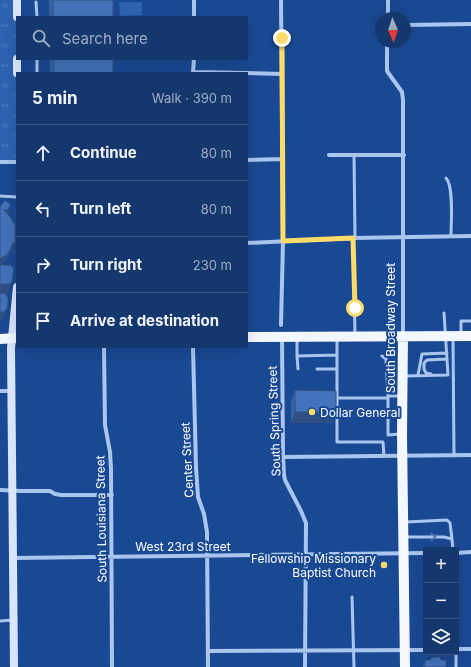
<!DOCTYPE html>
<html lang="en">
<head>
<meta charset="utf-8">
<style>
  body { margin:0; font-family:Inter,sans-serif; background:#214276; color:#f1f3f6 }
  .controls { position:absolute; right:12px; bottom:12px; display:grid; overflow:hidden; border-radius:0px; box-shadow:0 4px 16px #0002 }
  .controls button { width:36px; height:36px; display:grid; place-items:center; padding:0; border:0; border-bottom:1px solid #335181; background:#14376e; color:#f1f3f6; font:20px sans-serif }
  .compass { position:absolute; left:375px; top:12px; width:36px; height:36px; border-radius:50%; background:#14376e; box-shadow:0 4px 16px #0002; rotate:177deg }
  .stop { position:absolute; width:12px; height:12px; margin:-9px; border:3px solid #ffdb69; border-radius:50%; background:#fff }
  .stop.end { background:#ffdb69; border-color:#fff; box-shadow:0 1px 4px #0008 }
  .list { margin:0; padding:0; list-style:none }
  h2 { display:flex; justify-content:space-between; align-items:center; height:52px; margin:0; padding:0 16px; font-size:17px }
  h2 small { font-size:13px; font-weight:400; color:#9dacc2 }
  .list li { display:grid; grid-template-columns:26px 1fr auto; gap:12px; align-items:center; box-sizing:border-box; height:56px; padding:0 16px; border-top:1px solid #335181 }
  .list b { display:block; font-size:15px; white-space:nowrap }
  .list em { font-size:13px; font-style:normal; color:#9dacc2 }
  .icon { flex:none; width:22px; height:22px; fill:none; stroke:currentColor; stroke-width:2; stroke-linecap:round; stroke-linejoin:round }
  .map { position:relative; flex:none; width:471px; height:667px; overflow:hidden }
  .search { position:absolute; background:#14376e; box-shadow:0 4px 16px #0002; left:16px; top:16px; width:232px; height:44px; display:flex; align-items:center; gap:10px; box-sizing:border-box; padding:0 14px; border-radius:0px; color:#9dacc2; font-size:15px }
  .panel { position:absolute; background:#14376e; box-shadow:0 4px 16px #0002; left:16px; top:72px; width:232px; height:276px; border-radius:0px }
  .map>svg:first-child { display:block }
</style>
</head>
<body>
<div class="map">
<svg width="471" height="667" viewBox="0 0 471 667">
  <defs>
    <pattern id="park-tufts" width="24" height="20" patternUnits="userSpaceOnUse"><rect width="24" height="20" fill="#2d62b1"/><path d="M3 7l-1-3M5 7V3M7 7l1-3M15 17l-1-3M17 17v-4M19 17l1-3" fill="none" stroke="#4c7abd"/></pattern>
  </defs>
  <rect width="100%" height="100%" fill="#1a4993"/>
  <path fill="#2d62b1" d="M119,2h23v13l-22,1z"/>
  <path fill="url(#park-tufts)" d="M0,0h17v162h-17z"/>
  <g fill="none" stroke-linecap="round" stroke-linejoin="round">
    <path stroke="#aac6ef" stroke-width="3" d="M36,2l1,15
      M37,59v14
      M354,155l1,83
      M446,178c8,8 5,45 5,58
      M0,196l17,1
      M353,238l2,97
      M461,335v-14h10
      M337,337v105h46l1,14
      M453,337l1,119
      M297,340v16l40,-1
      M297,356l1,13
      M382,356l4,3 2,37h13
      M317,369h20
      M431,374l-5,-1 -2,-4v-6l3,-3 20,-1
      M418,375l4,-21 25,-1
      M405,376l43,-1 -4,-62
      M388,396v39l11,-1
      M337,398h51
      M406,522l41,-2 3,3 2,16
      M406,537h38l8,2 1,11
      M352,597l2,70
      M0,621l13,-1
      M456,652v15"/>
    <path stroke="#aac6ef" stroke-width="4" d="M194,0v17
      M388,18v-18
      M405,25l66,-1
      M387,42v29l15,21 1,8v236
      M193,72l54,1
      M193,73l1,-14
      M247,73l35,1
      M329,155h75
      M247,160l36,-1
      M0,162h17
      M247,243l106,-5 118,-2
      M281,325l2,-84 -2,-241
      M282,337l1,120 1,18 1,5 16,31 5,12 -1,144
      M104,347l1,78 5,27 1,17 1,198
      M193,347l3,121 2,29 6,17 3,18 1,135
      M0,391h11
      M283,457l188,-2
      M0,490l21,1h29l5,3 6,1h51
      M456,553l15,-1
      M13,558l413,-5
      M456,649h15
      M208,651l218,-1"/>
    <path stroke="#d8e5fb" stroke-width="8" d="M17,17v-17
      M17,73v-14
      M14,667l-3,-319 6,-61"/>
    <path stroke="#f3f7ff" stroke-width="10" d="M403,336l-1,98 3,233
      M247,337l224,-1
      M0,339l17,-1"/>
  </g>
  <path fill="#3a62a0" d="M49,0h64v17h-64z
    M50,59h63v14h-63z
    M295,390l41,22 -4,11h-41v-22z
    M431,658l10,2 5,7h-23l2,-7h5z"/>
  <path fill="#2f5082" d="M11,205l-4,11 -5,6 4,-11z
    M13,243h2l-4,11h-2l-2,5 -4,6 -3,2v-8z
    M12,282l-4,10 -2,3h-6l1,-11z
    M7,309l-4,10 -3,4v-11z
    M295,412h41l-4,11h-41z"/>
  <path fill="#4372ba" stroke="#2f5082" d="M53,0h60v17h-60z
    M54,59h59v14h-59z
    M5,200l6,5 -5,6 -2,-2v1l7,8 3,6h1v19h-2l-2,5 -4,7 -7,4v-52z
    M0,265h11l3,4 -2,13 -2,2h-9l-1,9 6,1 2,4v5l-1,6 -3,3h-4z
    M295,390l41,1v21h-41z
    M436,657h4l1,3h5v7h-21v-7h6v-2z"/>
  <defs><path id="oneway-chevron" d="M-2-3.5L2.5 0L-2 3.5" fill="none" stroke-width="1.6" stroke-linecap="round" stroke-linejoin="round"/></defs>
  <use stroke="#4c75b3" href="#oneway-chevron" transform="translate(433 537)"/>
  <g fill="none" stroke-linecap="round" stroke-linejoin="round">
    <path stroke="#ffdb69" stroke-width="5" d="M282,38l1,203 70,-3 2,70"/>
  </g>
  <g fill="#ffdb69" stroke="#1a4993" stroke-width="1.5">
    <circle cx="312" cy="412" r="4"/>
    <circle cx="384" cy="565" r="4"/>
  </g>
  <g text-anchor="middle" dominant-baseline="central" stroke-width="4" stroke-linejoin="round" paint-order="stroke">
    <g font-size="12" fill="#fff" stroke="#1a4993">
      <text transform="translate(390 328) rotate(-90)">South Broadway Street</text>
      <text transform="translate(274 421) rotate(-92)">South Spring Street</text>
      <text transform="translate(187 460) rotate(-93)">Center Street</text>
      <text transform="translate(101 519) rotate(-91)">South Louisiana Street</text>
      <text x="183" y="546">West 23rd Street</text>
    </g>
    <g font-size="12" fill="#fff" stroke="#1a4993" text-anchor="start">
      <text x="320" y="412">Dollar General</text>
      <text x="376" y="558" text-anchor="end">Fellowship Missionary<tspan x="376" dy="14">Baptist Church</tspan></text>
    </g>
  </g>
</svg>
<div class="controls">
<button>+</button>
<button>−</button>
<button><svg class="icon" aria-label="layers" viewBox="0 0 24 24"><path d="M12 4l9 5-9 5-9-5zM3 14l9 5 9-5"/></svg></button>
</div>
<svg class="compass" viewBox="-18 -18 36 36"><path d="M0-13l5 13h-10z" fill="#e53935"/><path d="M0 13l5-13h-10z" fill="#9dacc2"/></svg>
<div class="stop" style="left:355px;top:308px"></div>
<div class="stop end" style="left:282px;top:38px"></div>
<div class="search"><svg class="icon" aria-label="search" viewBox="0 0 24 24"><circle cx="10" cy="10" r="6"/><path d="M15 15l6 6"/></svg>Search here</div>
<section class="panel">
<h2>5 min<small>Walk · 390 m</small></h2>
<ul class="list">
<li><svg class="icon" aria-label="ahead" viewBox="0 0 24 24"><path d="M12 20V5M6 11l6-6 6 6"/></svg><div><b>Continue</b></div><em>80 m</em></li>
<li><svg class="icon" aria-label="left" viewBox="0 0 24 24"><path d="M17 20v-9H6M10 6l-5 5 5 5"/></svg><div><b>Turn left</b></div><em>80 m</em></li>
<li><svg class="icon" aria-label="right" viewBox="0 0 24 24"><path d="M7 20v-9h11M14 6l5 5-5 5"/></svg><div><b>Turn right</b></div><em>230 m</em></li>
<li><svg class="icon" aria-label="arrive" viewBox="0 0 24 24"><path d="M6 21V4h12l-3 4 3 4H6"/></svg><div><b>Arrive at destination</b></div></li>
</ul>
</section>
</div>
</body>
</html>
